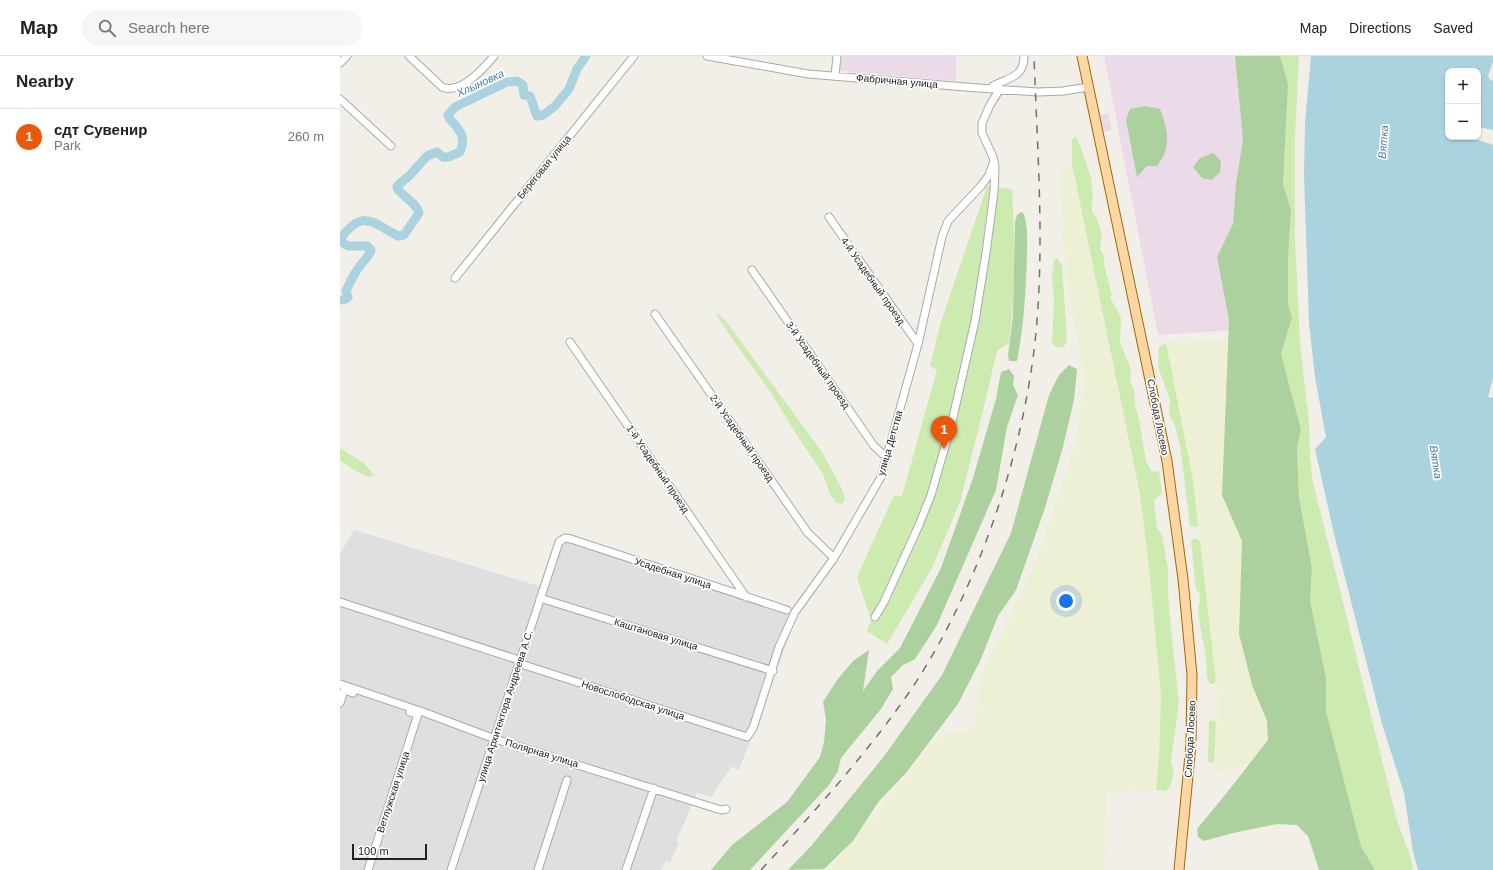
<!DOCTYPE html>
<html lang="en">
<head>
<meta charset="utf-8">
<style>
  body { margin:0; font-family:Helvetica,sans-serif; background:#f6f6f6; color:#202124 }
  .controls { position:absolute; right:12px; top:12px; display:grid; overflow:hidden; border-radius:8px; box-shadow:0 1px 3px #0004 }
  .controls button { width:36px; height:36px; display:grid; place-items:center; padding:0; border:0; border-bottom:1px solid #e0e0e0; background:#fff; color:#202124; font:20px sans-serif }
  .scale { position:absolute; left:12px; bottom:10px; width:75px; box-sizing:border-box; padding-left:4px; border:2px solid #222; border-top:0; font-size:11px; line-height:14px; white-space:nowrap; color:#222; -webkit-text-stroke:3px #fff; paint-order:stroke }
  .you { position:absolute; left:726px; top:545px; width:14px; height:14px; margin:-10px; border:3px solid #fff; border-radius:50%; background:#1a73e8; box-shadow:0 0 0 6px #1a73e833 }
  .badge { display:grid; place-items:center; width:26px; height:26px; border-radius:50%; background:#ea580c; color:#fff; font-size:13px; font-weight:700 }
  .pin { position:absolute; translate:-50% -33px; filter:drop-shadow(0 1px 2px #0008) }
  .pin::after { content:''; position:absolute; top:21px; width:14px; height:12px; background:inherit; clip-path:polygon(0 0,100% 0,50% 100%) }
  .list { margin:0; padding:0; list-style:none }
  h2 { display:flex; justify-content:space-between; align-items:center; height:52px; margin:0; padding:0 16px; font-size:17px }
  h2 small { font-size:13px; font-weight:400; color:#757577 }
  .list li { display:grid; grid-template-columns:26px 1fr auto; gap:12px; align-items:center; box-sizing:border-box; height:56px; padding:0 16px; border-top:1px solid #e0e0e0 }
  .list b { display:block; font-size:15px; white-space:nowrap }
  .list p { margin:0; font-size:13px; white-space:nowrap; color:#757577 }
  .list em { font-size:13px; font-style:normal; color:#757577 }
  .icon { flex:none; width:22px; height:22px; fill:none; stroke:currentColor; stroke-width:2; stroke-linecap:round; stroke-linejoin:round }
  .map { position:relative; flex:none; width:1153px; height:814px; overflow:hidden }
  header { display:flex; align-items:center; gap:24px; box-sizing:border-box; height:56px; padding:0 20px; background:#fff; border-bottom:1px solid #e0e0e0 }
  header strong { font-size:19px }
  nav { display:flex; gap:22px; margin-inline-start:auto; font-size:14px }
  .search { width:280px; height:36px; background:#f6f6f6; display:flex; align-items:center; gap:10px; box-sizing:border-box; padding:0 14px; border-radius:16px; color:#757577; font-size:15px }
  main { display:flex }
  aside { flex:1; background:#fff }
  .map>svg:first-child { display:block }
</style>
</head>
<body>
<header>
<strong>Map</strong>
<div class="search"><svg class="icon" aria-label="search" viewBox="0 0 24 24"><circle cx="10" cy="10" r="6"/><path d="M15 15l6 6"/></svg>Search here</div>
<nav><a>Map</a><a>Directions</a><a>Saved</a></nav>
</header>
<main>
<aside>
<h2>Nearby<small></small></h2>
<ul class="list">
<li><span class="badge">1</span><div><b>сдт Сувенир</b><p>Park</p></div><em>260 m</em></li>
</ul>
</aside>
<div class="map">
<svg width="1153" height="814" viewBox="0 0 1153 814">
  <rect width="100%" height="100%" fill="#f2efe9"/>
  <path fill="#e0dfdf" d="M14,474l185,56 20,-52 239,79 -59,157 -8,-3 -20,30 -14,-4 -21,49 3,2 -9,18 -4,-1 -5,9h-30l-8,-3 -1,3h-282v-316z"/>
  <path fill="#ebdbe8" d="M502,0h114v25l-116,-10z
    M764,0h185l-3,271 -128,8z
    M768,57l4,17 -9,2 -4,-17z"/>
  <path fill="#eef0d5" d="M732,108l68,330 9,74 12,127 -2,60 -3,35 -49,3 -3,77h-276l50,-58 60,-76 36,-6 5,-49 59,-126 37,-112 9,-64 -18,-99 -7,-110z
    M887,283l-5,156 20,46 -3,93 13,51 15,36 1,19 -17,22 -37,13 3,-70 -1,-24 -23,-202 -27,-136z"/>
  <path fill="#cdebb0" d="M940,0h19l-4,82v98l5,107 9,79 1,35 3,26 27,107 57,231 14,37 2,12h-38l-14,-24 -35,-135v-33l-16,-78 2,-32 -13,-71 -2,-49 4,-19 -20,-75 11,-36 -4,-15v-41l3,-53 -8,-25 5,-100z
    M736,81l5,11 10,30 2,20 -1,7v7l5,7 5,16 -2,14 4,7v8l2,9 6,22 -2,3 8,13 3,8 -1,24 11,26 -1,12 4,8 1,16 4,14 7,42 6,11 7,-1 3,22 -8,8 3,27 5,7 6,33v26l4,45 7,63 -8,59 3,14 -4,11 -4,5 -10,-1 3,-35 2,-60 -12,-127 -9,-74 -68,-330v-25z
    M647,130l25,3c3,51 4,103 -3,154l-12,8 -15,64 -22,87 -28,66 -45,76 -20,-13 4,-11 -14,-43 37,-82 8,1 35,-126 -7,-4 10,-41z
    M717,202l5,7 5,75 -3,7h-8l-4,-4 2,-44 -2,-21 2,-19z
    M377,257l9,8 96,131 20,37 3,10 -3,5 -6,-1 -6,-9 -7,-20 -23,-34 -31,-50 -29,-40 -23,-34z
    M826,287l27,136 5,47 -4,1 -4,-1 -10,-81 -5,-19 -6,-13 1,-13 -12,-33 1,-20z
    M0,392l24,15 10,12 -5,2 -12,-5 -17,-12z
    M854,482l6,3 16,140 -2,3h-4l-3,-7 -1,-21 -6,-31 -2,-16 2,-8 -1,-9 -3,-3 -5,-47z
    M873,664l3,3 -2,39 -4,1 -2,-2 1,-40z"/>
  <path fill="#add19e" d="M895,0h45l8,28 -5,100 8,25 -3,53v41l4,15 -11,36 20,75 -4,19 2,49 13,71 -2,32 16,78v33l35,135 14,24h-56l-11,-34 -11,-11 -20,-1 -44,9 -29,8 -6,-4 -1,-8 32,-39 39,-50 -1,-19 -15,-36 -13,-51 3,-93 -20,-46 7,-175 -12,-63 16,-33 3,-40 7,-45z
    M805,50l15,3c8,20 12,39 -3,57h-10l-10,11 -11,-57 4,-11z
    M873,97l8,8 -1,11 -8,8 -10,-2 -9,-11 7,-9z
    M681,156l3,2c4,13 3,26 3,40 -1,35 -3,72 -10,107h-8l-1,-6 5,-39 2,-94 2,-7z
    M729,309l8,4 -3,31 -11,47 -18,61 -29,82 -18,26 -17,43 -23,45 -52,69 -27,28 -26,40 -29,28 -36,1 24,-25 73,-90 57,-80 69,-142 38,-138 10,-20z
    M669,313l5,7 -1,9 5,10 -11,32 -11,63 -59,135 -22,34 -12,6 -12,12 2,12 -12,20 -40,49 -3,13 -9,14 -79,85h-39l21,-25 55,-43 33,-45 4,-15 2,-23 -3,-17 14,-22 16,-19 16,-11 -6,41 14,-20 23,-23 41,-80 32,-90 23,-79 5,-27z"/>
  <path fill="#aad3df" d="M971,0h182v6l-5,14 3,5 2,-1v50l-15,-3v-56h-30v66h22l23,8v233l-5,19 5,1v472h-75l-5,-18 -9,-59 -22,-69 -48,-190 -19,-85 11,-12 -11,-60 -6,-53 -5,-149 1,-52z"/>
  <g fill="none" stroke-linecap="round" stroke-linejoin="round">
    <path stroke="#aad3df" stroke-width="9" d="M0,244l6,-1 2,-2 -2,-6c4,-9 8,-18 14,-25 4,-6 9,-9 11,-16l-4,-4h-19l-5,-3 -2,-5c22,-30 32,-15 57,-2l6,-1 15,-22c-3,-11 -16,-16 -22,-25v-2l13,-11 17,-19 10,-4 6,5h5l12,-5c7,-16 -1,-22 -11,-34l-1,-3 7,-8 52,-25 10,-1 6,4 1,10 6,1 7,20 6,-1 12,-9 14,-17 8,-20 9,-13"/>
    <g stroke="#a9a9a9" stroke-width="9">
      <path id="minor" d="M69,0l33,31c18,8 42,-19 52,-31
        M367,0l101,18 170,14 60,4 25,-1 26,-4
        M0,7l7,-7
        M495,20l2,-20
        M651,33l2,-3c16,-9 31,-8 31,-30
        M0,43l51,47
        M489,161l89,127
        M412,214l122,176 13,12
        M115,222l179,-222
        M315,258l153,219 26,25
        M230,286l176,255
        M200,542l233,73
        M0,546l179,58
        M535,561l9,-15 35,-77 12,-30 20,-69 24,-105 11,-68 8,-61 1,-26 -2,-9 -11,-24v-10l8,-18 10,-16
        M178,607l229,74 6,-9 26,-81 16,-35 39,-54 47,-81 37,-133 24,-107 6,-16 33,-35 8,-11 5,-14
        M0,628l83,28 72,27 226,71 5,-1
        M0,647l4,-13 9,3
        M28,814l50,-156 -8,-2
        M111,814l108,-328 6,-4 6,1 216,71
        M198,814l29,-90
        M286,814l28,-82"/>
    </g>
    <g stroke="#a06b00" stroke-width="11">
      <path id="major" d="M742,0l85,405 16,118 9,96 -1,69 -12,126"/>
    </g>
    <use href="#minor" stroke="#fff" stroke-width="7"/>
    <use href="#major" stroke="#fcd6a4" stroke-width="9"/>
    <path stroke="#707070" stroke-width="1.5" stroke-dasharray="8 8" stroke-linecap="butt" d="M421,814c52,-57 103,-113 147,-176 71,-104 119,-248 129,-373 7,-87 0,-178 -3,-265"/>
  </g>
  <g text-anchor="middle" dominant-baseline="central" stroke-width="3.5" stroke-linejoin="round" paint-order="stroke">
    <g font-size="10" fill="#222" stroke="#fff">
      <text transform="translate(557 25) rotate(5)">Фабричная улица</text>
      <text transform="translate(204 111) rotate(-51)">Береговая улица</text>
      <text transform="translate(533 225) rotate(55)">4-й Усадебный проезд</text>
      <text transform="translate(478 309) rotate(55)">3-й Усадебный проезд</text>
      <text transform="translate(818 361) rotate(79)">Слобода Лосево</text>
      <text transform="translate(402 382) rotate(55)">2-й Усадебный проезд</text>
      <text transform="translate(550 387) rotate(-74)">улица Детства</text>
      <text transform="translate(318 413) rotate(56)">1-й Усадебный проезд</text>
      <text transform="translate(333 517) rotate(18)">Усадебная улица</text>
      <text transform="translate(316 578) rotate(17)">Каштановая улица</text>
      <text transform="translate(293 644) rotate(18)">Новослободская улица</text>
      <text transform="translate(165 650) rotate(-72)">улица Архитектора Андреева А.С.</text>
      <text transform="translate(850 683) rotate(-87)">Слобода Лосево</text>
      <text transform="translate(202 697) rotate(17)">Полярная улица</text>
      <text transform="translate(53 736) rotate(-72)">Ветлужская улица</text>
    </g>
    <g font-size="11" font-style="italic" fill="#4a7aab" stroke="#fff">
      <text transform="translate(140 27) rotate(-25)">Хлыновка</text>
      <text transform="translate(1043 86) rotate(-86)">Вятка</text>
      <text transform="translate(1096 406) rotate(81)">Вятка</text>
    </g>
  </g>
</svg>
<div class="controls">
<button>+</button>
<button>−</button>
</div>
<div class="scale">100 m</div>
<div class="you"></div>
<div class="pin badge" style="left:604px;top:393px">1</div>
</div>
</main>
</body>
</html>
